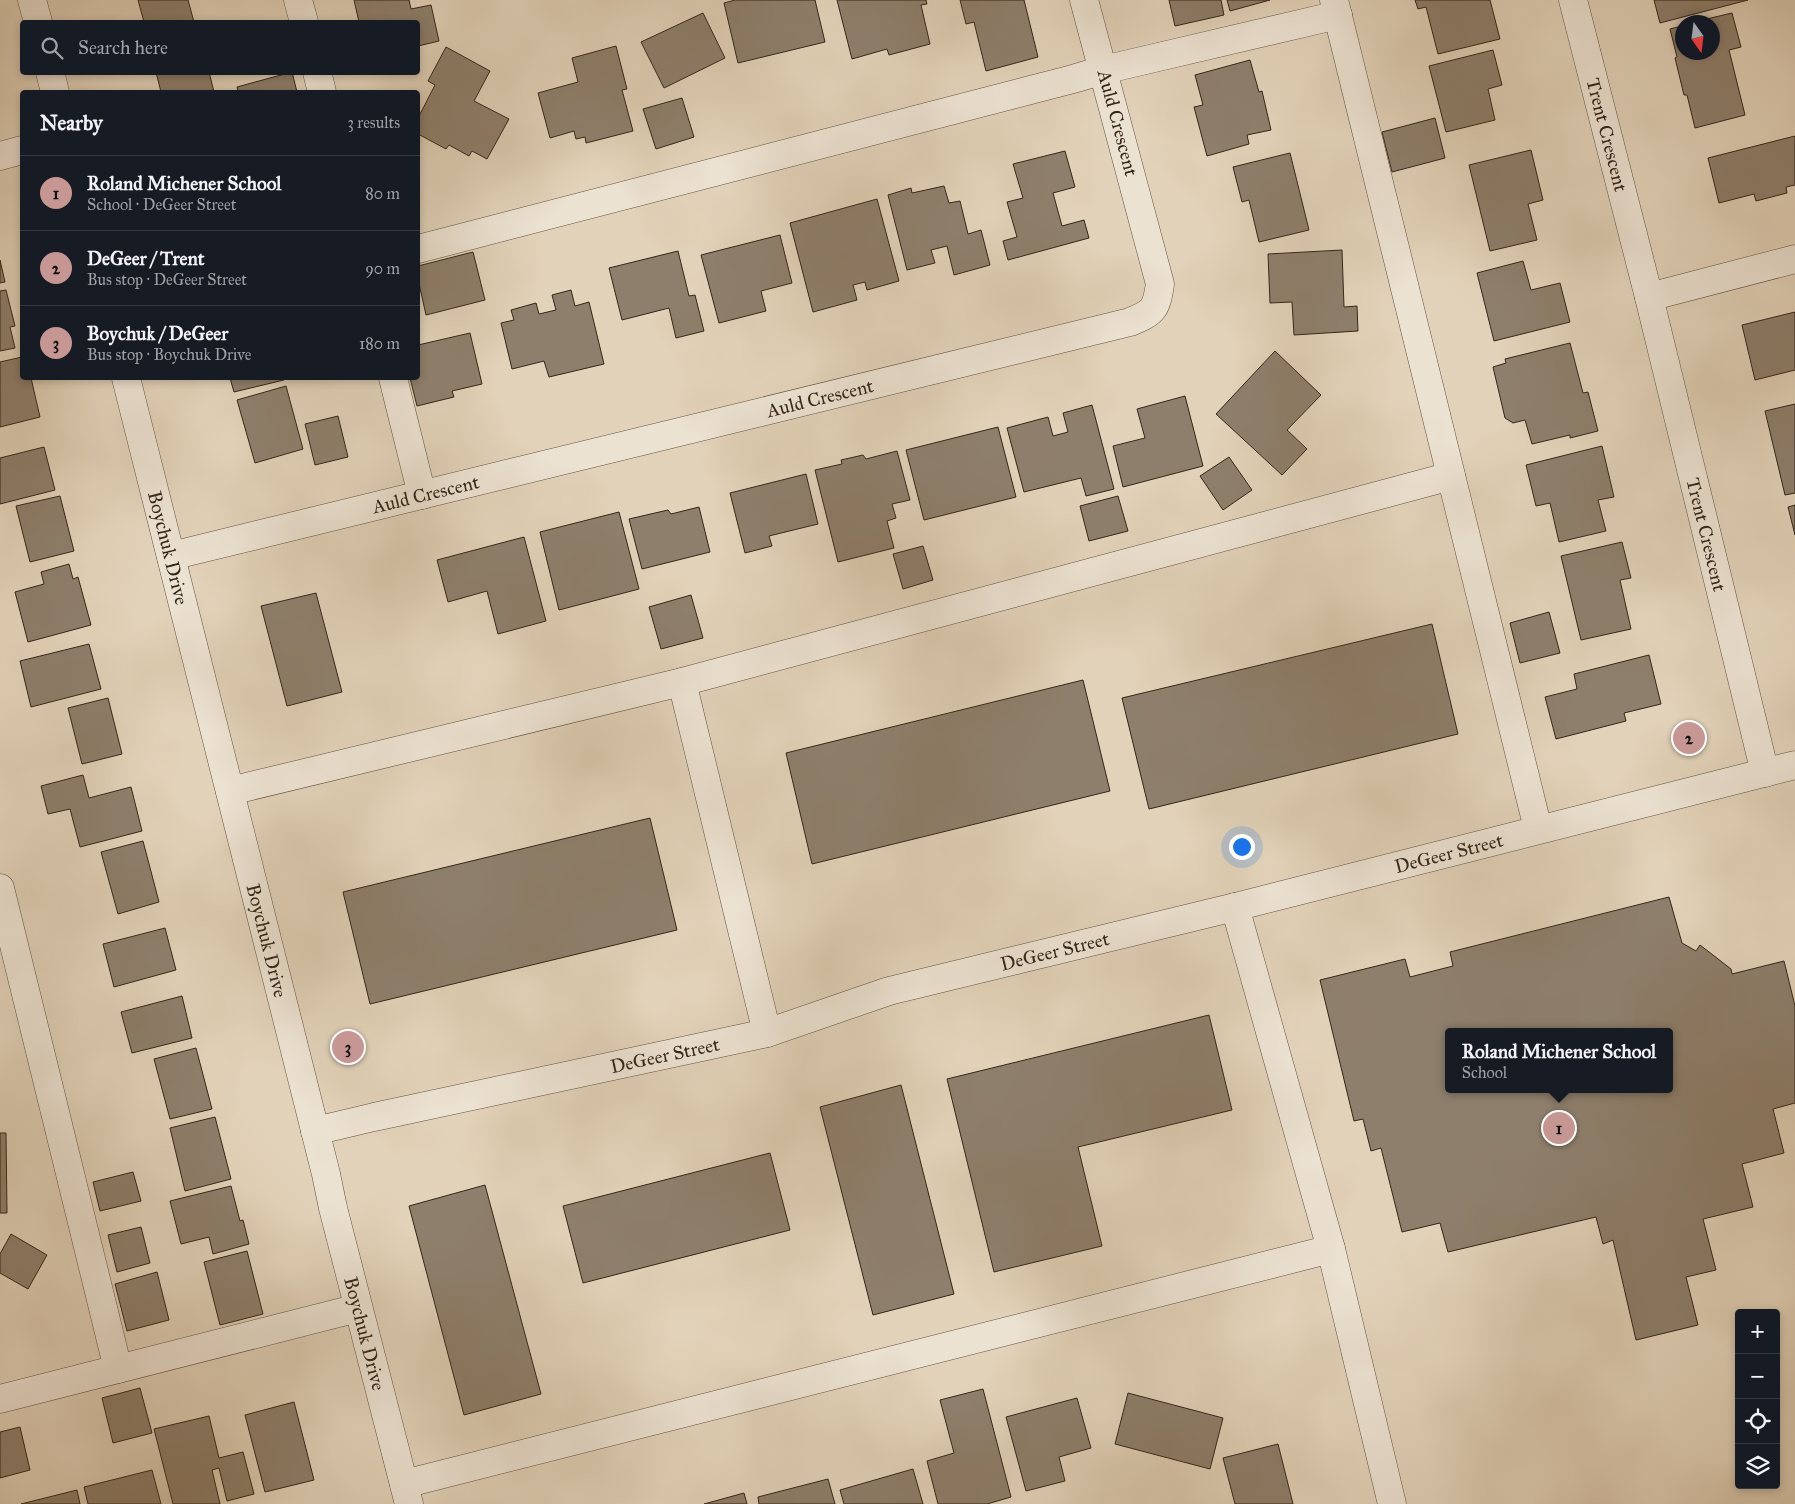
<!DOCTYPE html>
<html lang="en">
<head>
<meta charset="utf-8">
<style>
  body { margin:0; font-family:"IM FELL Great Primer",serif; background:#242831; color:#f1f3f6 }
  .controls { position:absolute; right:15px; bottom:15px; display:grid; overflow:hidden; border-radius:5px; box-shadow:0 2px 8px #0003 }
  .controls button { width:45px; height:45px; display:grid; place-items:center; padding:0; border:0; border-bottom:1px solid #363941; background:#171b24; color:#f1f3f6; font:25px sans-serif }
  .compass { position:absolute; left:1675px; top:15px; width:45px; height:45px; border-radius:50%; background:#171b24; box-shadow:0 2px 8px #0003; rotate:166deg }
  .you { position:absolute; left:1241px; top:846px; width:18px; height:18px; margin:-12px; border:4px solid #fff; border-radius:50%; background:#1a73e8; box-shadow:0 0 0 8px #1a73e833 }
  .badge { display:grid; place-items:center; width:32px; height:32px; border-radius:50%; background:#c59692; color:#111; font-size:16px; font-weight:700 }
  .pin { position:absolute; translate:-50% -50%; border:2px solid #fff; box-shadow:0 1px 5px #0006 }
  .popup { position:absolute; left:1445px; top:1028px; width:228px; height:65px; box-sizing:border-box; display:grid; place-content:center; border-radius:5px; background:#171b24; filter:drop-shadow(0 1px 4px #0005); font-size:16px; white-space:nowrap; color:#9ea1a6 }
  .popup b { font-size:19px; color:#f1f3f6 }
  .popup::after { content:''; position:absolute; left:50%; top:100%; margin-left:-10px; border:10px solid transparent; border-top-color:#171b24 }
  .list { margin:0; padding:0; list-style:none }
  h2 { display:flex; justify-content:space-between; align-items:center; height:65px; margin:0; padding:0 20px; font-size:21px }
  h2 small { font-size:16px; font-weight:400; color:#9ea1a6 }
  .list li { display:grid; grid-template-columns:32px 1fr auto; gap:15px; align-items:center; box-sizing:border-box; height:75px; padding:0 20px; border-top:1px solid #363941 }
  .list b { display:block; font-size:19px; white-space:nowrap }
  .list p { margin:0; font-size:16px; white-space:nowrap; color:#9ea1a6 }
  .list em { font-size:16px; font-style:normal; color:#9ea1a6 }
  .icon { flex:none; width:28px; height:28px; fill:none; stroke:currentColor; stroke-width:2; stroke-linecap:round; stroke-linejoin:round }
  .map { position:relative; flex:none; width:1795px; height:1504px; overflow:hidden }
  .search { position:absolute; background:#171b24; box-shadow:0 2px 8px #0003; left:20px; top:20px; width:400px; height:55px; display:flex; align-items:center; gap:12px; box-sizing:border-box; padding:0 18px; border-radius:5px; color:#9ea1a6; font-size:19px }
  .panel { position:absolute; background:#171b24; box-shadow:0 2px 8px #0003; left:20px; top:90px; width:400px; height:290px; border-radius:5px }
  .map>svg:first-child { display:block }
</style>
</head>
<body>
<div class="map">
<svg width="1795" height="1504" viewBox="0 0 1795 1504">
  <rect width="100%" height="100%" fill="#e2d2b9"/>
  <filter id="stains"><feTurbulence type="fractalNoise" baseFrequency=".004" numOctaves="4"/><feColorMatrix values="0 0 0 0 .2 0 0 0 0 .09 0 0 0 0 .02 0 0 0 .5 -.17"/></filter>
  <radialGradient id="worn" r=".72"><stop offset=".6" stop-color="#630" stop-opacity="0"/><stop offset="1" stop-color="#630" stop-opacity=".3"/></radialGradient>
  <path fill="#8e7f6c" stroke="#332619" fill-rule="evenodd" d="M138,0h50l6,22h-50z
    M354,0h55l2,9 20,-4 8,36 -21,5v-24h-59z
    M735,0h80l10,42 -87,21 -14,-60z
    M837,0h89l1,4 -6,1 9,39 -41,11 -2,-6 -35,10z
    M960,0h64l14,57 -52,14 -12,-49 -8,2z
    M1169,0h52l3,15 -49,11z
    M1227,0h43l-40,11z
    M1415,0h75l10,39 -62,15 -12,-47 -8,2z
    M1654,0h94l-88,23z
    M703,13l22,45 -61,30 -23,-46z
    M1732,13l9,34 -12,3 16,65 -50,13 -8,-33h-3l-9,-37 2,-1 -7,-28 12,-3v26h30v-30h-18z
    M616,46l11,43 -5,1 11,41 -47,12 -1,-6 -9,2 -2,-8 -24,7 -12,-45 40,-11 -6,-24z
    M446,47l44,24 -16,30 35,18 -22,40 -15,-8 -3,5 -20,-11 -3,4 -28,-15v-16l17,-33 -7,-4z
    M1493,50l9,35 -14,4 7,31 -49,12 -17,-66z
    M1250,60l9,32 3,-1 9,39 -24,5 2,9 -42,12 -13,-49 9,-2 -8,-30z
    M156,72h53l5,20h-53z
    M292,72l5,20h-59l-1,-5z
    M682,98l12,39 -38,12 -13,-40z
    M1435,118l10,40 -53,14 -10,-40z
    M1795,136v49l-9,2 1,6 -31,8 -2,-7 -35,9 -11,-45z
    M1531,150l12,50 -15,4 9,36 -47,11 -21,-86z
    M1065,151l10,36 -22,6 9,33 22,-6 5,18 -81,22 -5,-19 14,-4 -10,-35 16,-4 -10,-34z
    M1290,153l19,77 -50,12 -10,-42 -7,2 -9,-35z
    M944,186l5,17 11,-2 8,33 13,-4 9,35 -36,10 -7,-29 -16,4 4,13 -28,7 -19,-75 23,-7 1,5z
    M877,199l22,82 -32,9 -2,-8 -12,3 4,15 -44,12 -23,-89z
    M780,235l12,48 -31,8 5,20 -47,12 -18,-68z
    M1342,250l2,57 13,-1 1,25 -64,4 -2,-33 -22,1 -2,-49z
    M678,251l11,45 6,-1 9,36 -28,7 -7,-30 -47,12 -13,-52z
    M473,252l12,48 -59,15 -8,-36v-13z
    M0,260l5,22 -5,1z
    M1523,261l8,29 29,-7 10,39 -76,19 -17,-68z
    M6,290l9,36 -5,1 5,21 -15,3v-60z
    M571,290l4,16 14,-4 15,62 -55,13 -5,-16 -32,8 -11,-46 13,-3 -3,-10 25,-7 3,11 17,-4 -4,-15z
    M1795,312v58l-40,10 -13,-55z
    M470,333l12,51 -30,7 2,6 -37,9 -7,-28h8v-33z
    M1570,343l13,50 5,-1 10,39 -28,7v-3l-38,9 -7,-24 -12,3 -8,-5 -12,-51 13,-4 -1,-4z
    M1275,351l46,44 -34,35 20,19 -25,26 -66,-61z
    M22,357v21h9l9,39 -40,10v-65z
    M230,378h54v2l-50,12z
    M286,386l17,63 -48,14 -18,-63z
    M1185,396l18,70 -80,21 -10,-41 32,-8 -8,-29z
    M1795,404v89l-10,2 -20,-84z
    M1092,405l22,84 -28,7 -5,-18 -57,14 -17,-64 41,-11 5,19 15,-4 -5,-19z
    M338,416l10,41 -33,8 -10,-41z
    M998,427l18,70 -92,23 -18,-70z
    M1602,446l12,51 -16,3 8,31 -47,11 -9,-39 -14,3 -10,-41z
    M44,447l11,43 -55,14v-46z
    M897,451l13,49 -18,4 4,14 -9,3 7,27 -56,14 -23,-92 27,-6 -1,-4 22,-5 3,4z
    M1229,457l23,33 -29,20 -23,-34z
    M806,474l12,50 -49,12 3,10 -27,7 -15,-60z
    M60,496l14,55 -44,11 -14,-56z
    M1118,496l10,35 -39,10 -9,-35z
    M1795,505v30l-7,-28z
    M699,507l11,45 -68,17 -13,-50 39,-9 3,4z
    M619,512l20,77 -80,21 -19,-78z
    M524,537l22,84 -48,13 -11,-43 -39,11 -11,-42z
    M1622,542l9,36 -11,2 11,49 -50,11 -20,-84z
    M923,546l10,34 -30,9 -10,-35z
    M69,564l4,15 5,-2 13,48 -63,17 -13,-50 29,-8 -3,-12z
    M316,593l26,99 -55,14 -26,-100z
    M691,595l12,43 -42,11 -12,-42z
    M1549,612l11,41 -40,10 -10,-40z
    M1432,624l26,110 -309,75 -27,-111z
    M89,644l12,45 -70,18 -11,-46z
    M1649,655l12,49 -37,9 2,8 -70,18 -11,-42 32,-8 -3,-15z
    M1083,680l27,111 -298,73 -26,-111z
    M108,698l14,56 -40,10 -14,-56z
    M83,775l6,23 42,-11 11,44 -62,16 -10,-38 -22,5 -7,-28z
    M650,818l27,112 -307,74 -27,-112z
    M143,841l16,61 -41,12 -17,-62z
    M1669,897l13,46 14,8 4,-6 31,24 1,5 52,-13 11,45v97l-22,6 11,44 -42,11 11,43 -50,12 13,51 -30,7 12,48 -62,15 -23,-100 -10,4 -7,-27 -148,35 -8,-29 -38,9 -21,-84 -10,3 -8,-32 -9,2 -34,-141 85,-21 5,18 43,-11 -3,-14zM1449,1032h220v57h-220z
    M165,928l11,42 -62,17 -11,-43z
    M182,996l10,42 -60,15 -11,-41z
    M1209,1015l23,95 -154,37 24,99 -108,26 -47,-193z
    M196,1048l16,61 -42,10 -16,-60z
    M901,1085l53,209 -81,21 -53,-208z
    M215,1117l16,62 -46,12 -15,-63z
    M0,1133h6l1,80h-7z
    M770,1153l20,77 -207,53 -20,-77z
    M133,1172l8,29 -41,10 -7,-29z
    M485,1185l56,209 -77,21 -55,-209z
    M231,1186l9,35 3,-1 6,24 -36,10 -4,-17 -28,7 -11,-43z
    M141,1227l9,36 -33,9 -9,-37z
    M11,1234l36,21 -19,34 -28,-16v-19z
    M247,1251l16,63 -43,11 -16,-63z
    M157,1272l12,48 -42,11 -12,-47z
    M140,1388l12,45 -39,10 -11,-45z
    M983,1389l28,108 -24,7h-49l-11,-43 27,-8 -14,-53z
    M1128,1393l95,25 -13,51 -95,-25z
    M1077,1398l14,50 -32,9 6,24 -39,10 -20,-74z
    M294,1402l20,78 -49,12 -20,-77z
    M209,1416l10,42 24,-6 11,42 -27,7 -8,-33 -7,2 8,34h-47l-19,-75z
    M20,1427l10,43 -30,8v-46z
    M1278,1444l15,60h-58l-12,-46z
    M913,1469l10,35h-79l-4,-14z
    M152,1470l9,34h-73l-4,-17z
    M828,1479l7,25h-76l-1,-7z
    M77,1490l3,14h-59z
    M744,1493l3,11h-43z"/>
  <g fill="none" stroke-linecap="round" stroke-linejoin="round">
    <g stroke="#5f5141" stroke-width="29">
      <g id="minor">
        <path d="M32,0l6,22"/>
        <path d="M298,0l6,22"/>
        <path d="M1334,0l204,829"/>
        <path id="s1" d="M1573,0l76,297 116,476"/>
        <path d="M50,72l5,20"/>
        <path d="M317,72l5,20"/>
        <path d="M0,156l22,-6"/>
        <path d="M418,249l655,-170 30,-9 235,-55"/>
        <path d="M1649,297l146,-38"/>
        <path id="s2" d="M126,378l200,796 7,34 76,296"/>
        <path d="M393,378l29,117"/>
        <path id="s3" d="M171,556l959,-234c24,-10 26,-12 30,-38l-76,-284"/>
        <path d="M682,682l85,351"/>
        <path d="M230,791l452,-109 769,-206"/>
        <path d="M0,888l118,481"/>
        <path d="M1235,907l96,342 61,255"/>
        <path id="s4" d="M315,1131l59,-14 393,-84 122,-42 346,-84 560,-142"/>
        <path d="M0,1399l358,-91"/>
        <path d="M404,1484l927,-235"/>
      </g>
    </g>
    <use href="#minor" stroke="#ece2d2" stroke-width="28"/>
  </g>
  <g text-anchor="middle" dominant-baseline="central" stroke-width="5" stroke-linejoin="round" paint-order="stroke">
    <g font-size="19" fill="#332619" stroke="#ece2d2">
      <text transform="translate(1118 123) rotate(75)">Auld Crescent</text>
      <text stroke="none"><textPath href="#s1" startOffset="139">Trent Crescent</textPath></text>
      <text stroke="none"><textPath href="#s3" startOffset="668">Auld Crescent</textPath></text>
      <text stroke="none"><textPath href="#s3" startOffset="262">Auld Crescent</textPath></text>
      <text stroke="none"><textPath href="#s1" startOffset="551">Trent Crescent</textPath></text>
      <text stroke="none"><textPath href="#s2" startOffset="175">Boychuk Drive</textPath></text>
      <text stroke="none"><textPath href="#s4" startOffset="1168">DeGeer Street</textPath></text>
      <text stroke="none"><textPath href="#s2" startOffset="580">Boychuk Drive</textPath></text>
      <text stroke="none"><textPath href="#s4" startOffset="762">DeGeer Street</textPath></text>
      <text stroke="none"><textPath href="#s4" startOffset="358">DeGeer Street</textPath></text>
      <text stroke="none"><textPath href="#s2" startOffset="985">Boychuk Drive</textPath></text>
    </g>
  </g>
  <rect width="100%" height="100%" filter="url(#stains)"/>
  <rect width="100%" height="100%" fill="url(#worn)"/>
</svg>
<div class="controls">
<button>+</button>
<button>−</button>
<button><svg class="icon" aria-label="locate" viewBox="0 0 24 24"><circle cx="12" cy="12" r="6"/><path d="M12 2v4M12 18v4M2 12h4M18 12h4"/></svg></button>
<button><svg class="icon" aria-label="layers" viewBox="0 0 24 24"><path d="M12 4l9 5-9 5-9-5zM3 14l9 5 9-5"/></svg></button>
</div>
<svg class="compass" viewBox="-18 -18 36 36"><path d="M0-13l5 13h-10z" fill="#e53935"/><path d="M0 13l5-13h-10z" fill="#9ea1a6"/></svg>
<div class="you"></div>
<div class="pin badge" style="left:1559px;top:1128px">1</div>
<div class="popup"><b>Roland Michener School</b>School</div>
<div class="pin badge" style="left:1689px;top:738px">2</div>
<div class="pin badge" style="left:348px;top:1047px">3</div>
<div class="search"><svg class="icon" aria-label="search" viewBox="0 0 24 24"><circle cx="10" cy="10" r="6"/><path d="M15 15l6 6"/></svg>Search here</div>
<section class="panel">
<h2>Nearby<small>3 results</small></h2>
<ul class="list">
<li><span class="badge">1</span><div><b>Roland Michener School</b><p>School · DeGeer Street</p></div><em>80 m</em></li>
<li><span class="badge">2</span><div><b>DeGeer / Trent</b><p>Bus stop · DeGeer Street</p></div><em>90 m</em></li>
<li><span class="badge">3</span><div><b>Boychuk / DeGeer</b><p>Bus stop · Boychuk Drive</p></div><em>180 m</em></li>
</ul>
</section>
</div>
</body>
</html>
